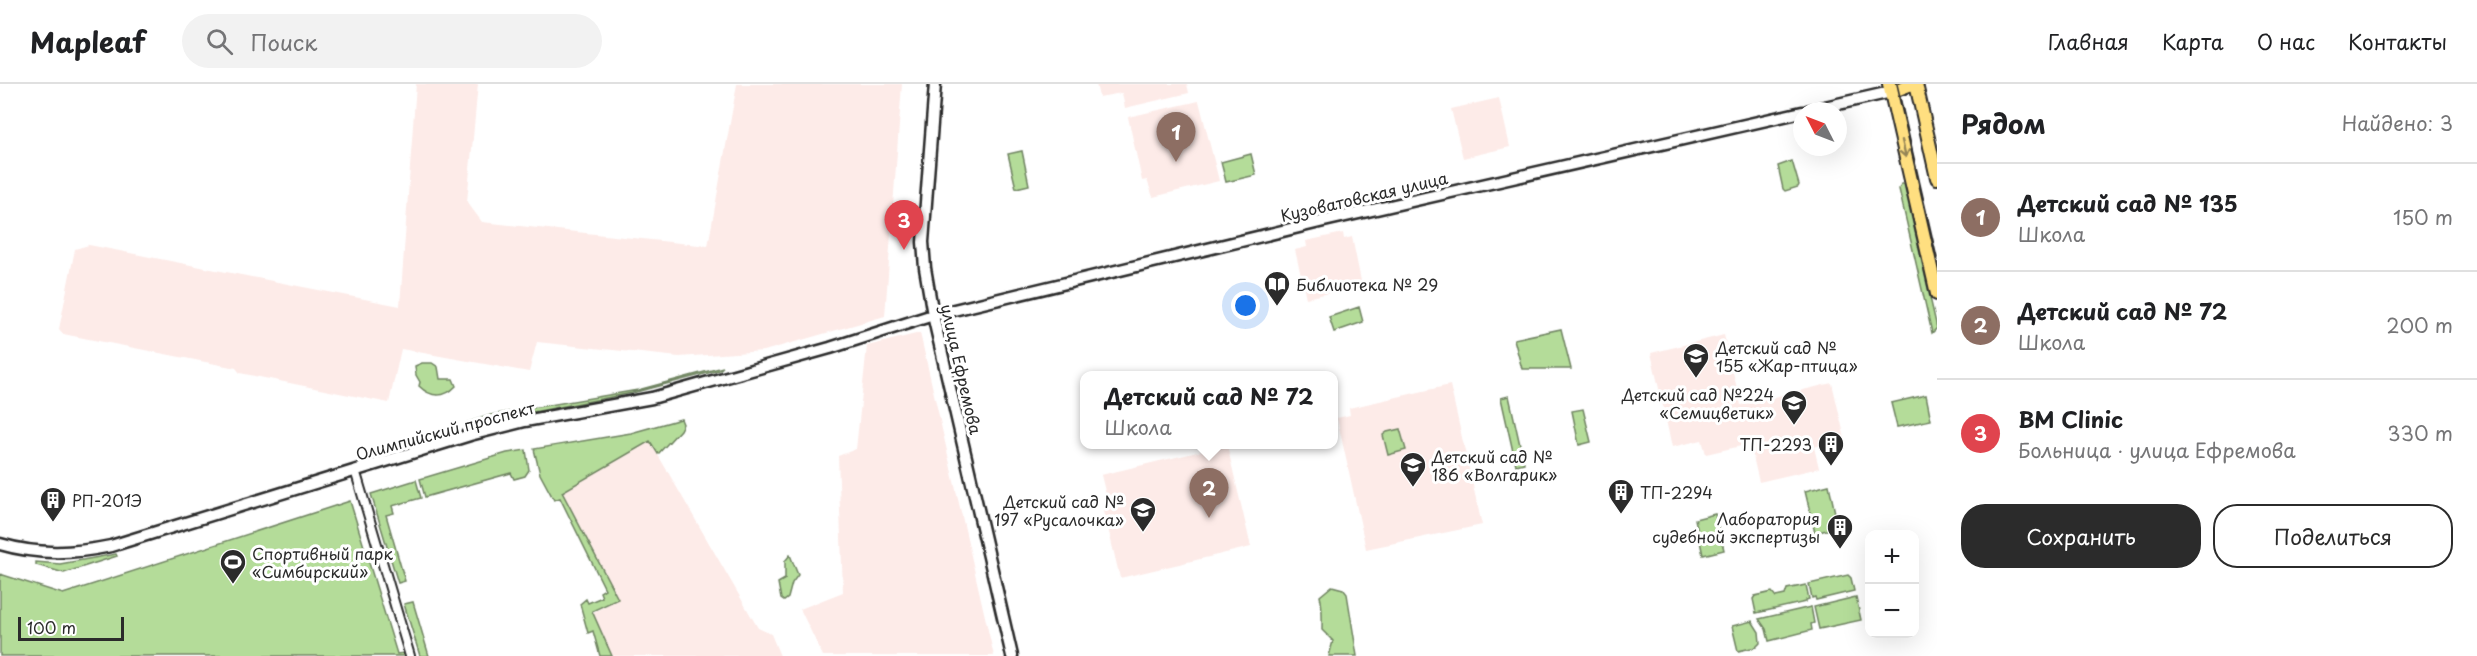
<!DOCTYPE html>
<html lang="ru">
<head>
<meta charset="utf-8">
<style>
  body { margin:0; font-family:"Playpen Sans",sans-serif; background:#f2f2f2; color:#202124 }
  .controls { position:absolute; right:18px; bottom:18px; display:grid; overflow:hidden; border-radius:12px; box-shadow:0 6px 24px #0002 }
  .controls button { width:54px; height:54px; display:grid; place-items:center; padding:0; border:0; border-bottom:2px solid #e0e0e0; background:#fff; color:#202124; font:30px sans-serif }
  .compass { position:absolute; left:1793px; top:18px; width:54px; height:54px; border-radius:50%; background:#fff; box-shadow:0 6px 24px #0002; rotate:312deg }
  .scale { position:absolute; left:18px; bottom:15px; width:106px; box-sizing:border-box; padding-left:6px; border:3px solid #2b2b2b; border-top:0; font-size:16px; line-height:21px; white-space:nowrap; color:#2b2b2b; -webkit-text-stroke:4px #fff; paint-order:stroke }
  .you { position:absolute; left:1246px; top:222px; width:21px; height:21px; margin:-15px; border:4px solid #fff; border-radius:50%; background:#1a73e8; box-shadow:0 0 0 9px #1a73e833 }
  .badge { display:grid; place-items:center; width:39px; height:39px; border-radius:50%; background:#2b2b2b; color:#fff; font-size:20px; font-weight:700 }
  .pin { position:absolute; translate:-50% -50px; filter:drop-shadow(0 2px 3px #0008) }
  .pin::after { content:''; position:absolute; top:32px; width:21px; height:18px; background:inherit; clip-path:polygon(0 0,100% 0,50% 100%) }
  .popup { position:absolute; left:1080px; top:287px; width:258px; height:78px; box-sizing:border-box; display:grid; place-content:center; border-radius:12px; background:#fff; filter:drop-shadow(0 2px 4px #0005); font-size:20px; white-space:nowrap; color:#757577 }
  .popup b { font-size:22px; color:#202124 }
  .popup::after { content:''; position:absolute; left:50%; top:100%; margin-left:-12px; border:12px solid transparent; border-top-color:#fff }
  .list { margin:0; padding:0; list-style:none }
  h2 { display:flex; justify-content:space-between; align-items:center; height:78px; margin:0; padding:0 24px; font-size:26px }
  h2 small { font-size:20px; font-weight:400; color:#757577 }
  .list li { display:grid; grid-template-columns:39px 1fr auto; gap:18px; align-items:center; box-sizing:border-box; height:108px; padding:0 24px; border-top:2px solid #e0e0e0 }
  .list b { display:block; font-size:22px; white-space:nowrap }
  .list p { margin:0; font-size:20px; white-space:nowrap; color:#757577 }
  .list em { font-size:20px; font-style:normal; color:#757577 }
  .actions { display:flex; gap:12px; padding:18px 24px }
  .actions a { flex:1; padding:14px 0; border:2px solid #2b2b2b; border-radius:24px; text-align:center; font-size:21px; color:#2b2b2b }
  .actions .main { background:#2b2b2b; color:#fff }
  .icon { flex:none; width:33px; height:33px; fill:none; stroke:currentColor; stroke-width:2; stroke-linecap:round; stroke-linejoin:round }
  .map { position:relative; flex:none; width:1937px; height:572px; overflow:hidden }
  header { display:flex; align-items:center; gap:36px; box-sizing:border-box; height:84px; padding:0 30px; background:#fff; border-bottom:2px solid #e0e0e0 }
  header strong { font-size:28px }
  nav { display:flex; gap:33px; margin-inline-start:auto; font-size:21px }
  .search { width:420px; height:54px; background:#f2f2f2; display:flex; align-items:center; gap:15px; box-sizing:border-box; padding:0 21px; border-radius:33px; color:#757577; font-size:22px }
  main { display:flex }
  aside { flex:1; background:#fff }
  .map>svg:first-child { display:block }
</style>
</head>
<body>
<header>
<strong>Mapleaf</strong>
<div class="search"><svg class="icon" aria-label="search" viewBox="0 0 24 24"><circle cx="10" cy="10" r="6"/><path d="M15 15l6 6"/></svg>Поиск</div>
<nav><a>Главная</a><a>Карта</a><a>О нас</a><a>Контакты</a></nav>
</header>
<main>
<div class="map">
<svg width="1937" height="572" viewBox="0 0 1937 572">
  <rect width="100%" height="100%" fill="#fff"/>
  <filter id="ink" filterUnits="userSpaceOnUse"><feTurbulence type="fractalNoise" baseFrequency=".0167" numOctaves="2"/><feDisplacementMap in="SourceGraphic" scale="12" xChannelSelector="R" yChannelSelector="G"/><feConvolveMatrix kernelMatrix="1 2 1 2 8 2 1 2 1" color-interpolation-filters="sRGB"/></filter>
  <g filter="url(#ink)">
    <path fill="#fdebe8" d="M416,0h62l-11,118 15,20 226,24 29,-162h165l-17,232 -121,35 -85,6 -142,-15 -8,30 -128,-23 -12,54 -149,-30 -4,-5 -173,-34 -4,-5 16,-80 14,-4 311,61z
      M1096,0h91l2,9 -64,15 -3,-15 -23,4z
      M1499,14l11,49 -47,11 -12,-49z
      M1199,17l20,80 -66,16 -6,-17 -5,1 -14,-64z
      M1343,149l1,6 8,-2 10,49 -56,12 -11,-48 12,-3 -1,-6z
      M920,249l74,323h-171l-23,-47 43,-17 -5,-136 18,-7 11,-103z
      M1724,251l17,70 91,-22 13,56 -31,8 5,21 -60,14 -9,-38 -44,10 -4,-14 -30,7 -21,-94z
      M1450,301l32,140 -116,24 -29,-131 13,-3 -1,-7z
      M650,357l108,187 13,6 9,22h-168l-20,-43 26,-14 -56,-107z
      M1227,361l24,102 -131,31 -18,-75 5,-4 -6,-24z"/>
    <path fill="#b4dc99" stroke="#708462" stroke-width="1.5" d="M1022,67l7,34 -13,3 -8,-34z
      M1251,70l5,21 -30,7 -5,-20z
      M1792,77l7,24 -1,2 -13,4 -2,-2 -5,-23z
      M1901,100h3l33,144 -5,5 -33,-144z
      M1359,223l4,15 -29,10 -5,-15z
      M1561,245l10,40h-49l-8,-30z
      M422,279h10l6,4 2,12h13l3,7c-11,12 -25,12 -37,0l1,-4 -4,-7 -1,-9z
      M723,283l-4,3 -87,23 -160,31 -6,-1 25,-8 147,-25z
      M1926,311l5,25 -34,7 -6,-24z
      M1509,312l15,67 -8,2 -15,-67z
      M1583,325l8,33 -12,3 -7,-34z
      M681,335l2,5 -3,6 -22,24 -8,-13 -88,51 56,107 -26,12 20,45h-12l-7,-25 -5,2 -8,-29 6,-5 2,4 14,-6 -2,-5 5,-3 -45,-91 -6,2 -14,-26 -6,-25 97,-16z
      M1400,345l6,21 -18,5 -5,-20 4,-3z
      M526,366l3,20 -4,6 -11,3 -3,-6 -86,24 -5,-18 87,-26z
      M416,396l5,18 -29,8 2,7 -8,2 19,66 -7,2 -27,-89z
      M1829,401l9,42 -23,6 -10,-42z
      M350,417l47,153 6,-1 1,3h-404v-82l63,20z
      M1715,430l9,36 -21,5 -8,-36z
      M116,470l1,2 -53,17 -28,-8v-3l24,2z
      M790,471l8,20 -6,8 -4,15 -4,3 -3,-2 -3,-16 7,-4v-18z
      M1848,491l3,3 3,13 -38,9 -1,-3 -3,1 -3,-14z
      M1806,501l3,14 -3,1v2l-50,11 -3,-14 2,-3 17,-4 4,5 9,-2 2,-6z
      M1332,502l11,3 4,5 10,62h-28l4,-15 -11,-11c0,-11 1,-23 -2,-34z
      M1856,513l5,23 -42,9 -5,-22z
      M413,518l16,54h-9l-16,-52z
      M1811,523l3,16 -3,1 1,6 -43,11 -3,-12 -7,-10z
      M1752,537l7,11 1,11 -4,4 -18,4 -6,-25z"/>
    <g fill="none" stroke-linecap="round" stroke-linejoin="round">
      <g stroke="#2b2b2b" stroke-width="12">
        <path id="street" d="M355,386l55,186"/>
      </g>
      <g stroke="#2b2b2b" stroke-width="15">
        <path id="secondary" d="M935,0l-12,158 2,26 8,47 79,341
          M1807,27l84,-19
          M0,460c38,11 72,10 111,2l359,-111 55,-14 127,-23 178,-50 103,-33 391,-94 478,-109"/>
      </g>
      <g stroke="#2b2b2b" stroke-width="16">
        <path id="primary" d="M1889,0l48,210
          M1916,0l21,94
          M1891,8l21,-8"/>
      </g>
      <use href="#street" stroke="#fff" stroke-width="8"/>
      <use href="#secondary" stroke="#fff" stroke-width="10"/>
      <use href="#primary" stroke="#ffdf80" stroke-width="12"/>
      <path stroke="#2b2b2b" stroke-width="1.5" d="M1897,0l40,174"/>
    </g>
    <defs><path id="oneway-shaft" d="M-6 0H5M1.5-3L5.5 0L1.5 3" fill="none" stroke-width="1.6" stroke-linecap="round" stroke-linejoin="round" transform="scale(1.5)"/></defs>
    <use stroke="#958556" href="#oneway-shaft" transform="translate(1904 65) rotate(77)"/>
  </g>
  <defs>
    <g id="library-pin" transform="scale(1.35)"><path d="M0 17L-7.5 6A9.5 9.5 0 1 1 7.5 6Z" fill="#2b2b2b" stroke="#fff"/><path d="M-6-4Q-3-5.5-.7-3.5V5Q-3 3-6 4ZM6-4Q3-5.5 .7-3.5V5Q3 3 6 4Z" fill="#fff"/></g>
    <g id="school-pin" transform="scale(1.35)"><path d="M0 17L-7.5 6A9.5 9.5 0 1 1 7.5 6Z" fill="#2b2b2b" stroke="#fff"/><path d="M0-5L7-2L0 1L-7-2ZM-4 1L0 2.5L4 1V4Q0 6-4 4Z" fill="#fff"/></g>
    <g id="building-pin" transform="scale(1.35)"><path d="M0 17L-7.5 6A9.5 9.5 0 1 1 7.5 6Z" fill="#2b2b2b" stroke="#fff"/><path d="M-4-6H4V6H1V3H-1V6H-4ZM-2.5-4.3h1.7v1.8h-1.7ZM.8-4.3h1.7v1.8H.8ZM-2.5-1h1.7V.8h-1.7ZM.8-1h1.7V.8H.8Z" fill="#fff"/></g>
    <g id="stadium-pin" transform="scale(1.35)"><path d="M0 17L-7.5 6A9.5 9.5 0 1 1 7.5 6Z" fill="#2b2b2b" stroke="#fff"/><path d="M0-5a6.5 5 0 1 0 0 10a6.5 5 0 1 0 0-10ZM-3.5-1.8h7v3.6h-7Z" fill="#fff"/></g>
  </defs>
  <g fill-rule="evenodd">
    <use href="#library-pin" x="1277" y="200"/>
    <use href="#school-pin" x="1696" y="272"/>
    <use href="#school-pin" x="1794" y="319"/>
    <use href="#building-pin" x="1831" y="360"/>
    <use href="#school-pin" x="1413" y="381"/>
    <use href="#building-pin" x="1621" y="408"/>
    <use href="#building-pin" x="53" y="416"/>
    <use href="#school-pin" x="1143" y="426"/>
    <use href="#building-pin" x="1840" y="443"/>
    <use href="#stadium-pin" x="233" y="478"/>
  </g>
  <g text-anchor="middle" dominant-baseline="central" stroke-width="6" stroke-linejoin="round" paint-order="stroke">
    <g font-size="16" fill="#2b2b2b" stroke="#fff">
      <text transform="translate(1364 112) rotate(-13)">Кузоватовская улица</text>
      <text transform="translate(962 285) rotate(77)">улица Ефремова</text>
      <text transform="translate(445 346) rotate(-15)">Олимпийский проспект</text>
    </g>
    <g font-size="16" fill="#2b2b2b" stroke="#fff" text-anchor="start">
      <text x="1296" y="200">Библиотека № 29</text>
      <text x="1716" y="263">Детский сад №<tspan x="1716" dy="18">155 «Жар-птица»</tspan></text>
      <text x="1774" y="310" text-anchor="end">Детский сад №224<tspan x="1774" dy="18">«Семицветик»</tspan></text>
      <text x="1812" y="360" text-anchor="end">ТП-2293</text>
      <text x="1432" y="372">Детский сад №<tspan x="1432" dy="18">186 «Волгарик»</tspan></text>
      <text x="1640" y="408">ТП-2294</text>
      <text x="72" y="416">РП-201Э</text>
      <text x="1124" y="417" text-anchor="end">Детский сад №<tspan x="1124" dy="18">197 «Русалочка»</tspan></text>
      <text x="1820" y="434" text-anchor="end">Лаборатория<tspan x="1820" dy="18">судебной экспертизы</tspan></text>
      <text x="252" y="469">Спортивный парк<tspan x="252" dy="18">«Симбирский»</tspan></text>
    </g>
  </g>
</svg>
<div class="controls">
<button>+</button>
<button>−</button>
</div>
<svg class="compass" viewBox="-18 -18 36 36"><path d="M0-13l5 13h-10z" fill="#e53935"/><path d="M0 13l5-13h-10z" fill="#757577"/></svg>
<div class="scale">100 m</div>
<div class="you"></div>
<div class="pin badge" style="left:1176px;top:78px;background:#8d6e63">1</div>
<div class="pin badge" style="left:1209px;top:434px;background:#8d6e63">2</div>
<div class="popup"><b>Детский сад № 72</b>Школа</div>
<div class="pin badge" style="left:904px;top:166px;background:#e0444e">3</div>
</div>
<aside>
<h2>Рядом<small>Найдено: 3</small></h2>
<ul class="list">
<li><span class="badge" style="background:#8d6e63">1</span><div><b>Детский сад № 135</b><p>Школа</p></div><em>150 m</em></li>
<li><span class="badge" style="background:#8d6e63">2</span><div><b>Детский сад № 72</b><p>Школа</p></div><em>200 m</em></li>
<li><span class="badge" style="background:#e0444e">3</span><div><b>BM Clinic</b><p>Больница · улица Ефремова</p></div><em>330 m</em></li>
</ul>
<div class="actions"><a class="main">Сохранить</a><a>Поделиться</a></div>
</aside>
</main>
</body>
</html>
